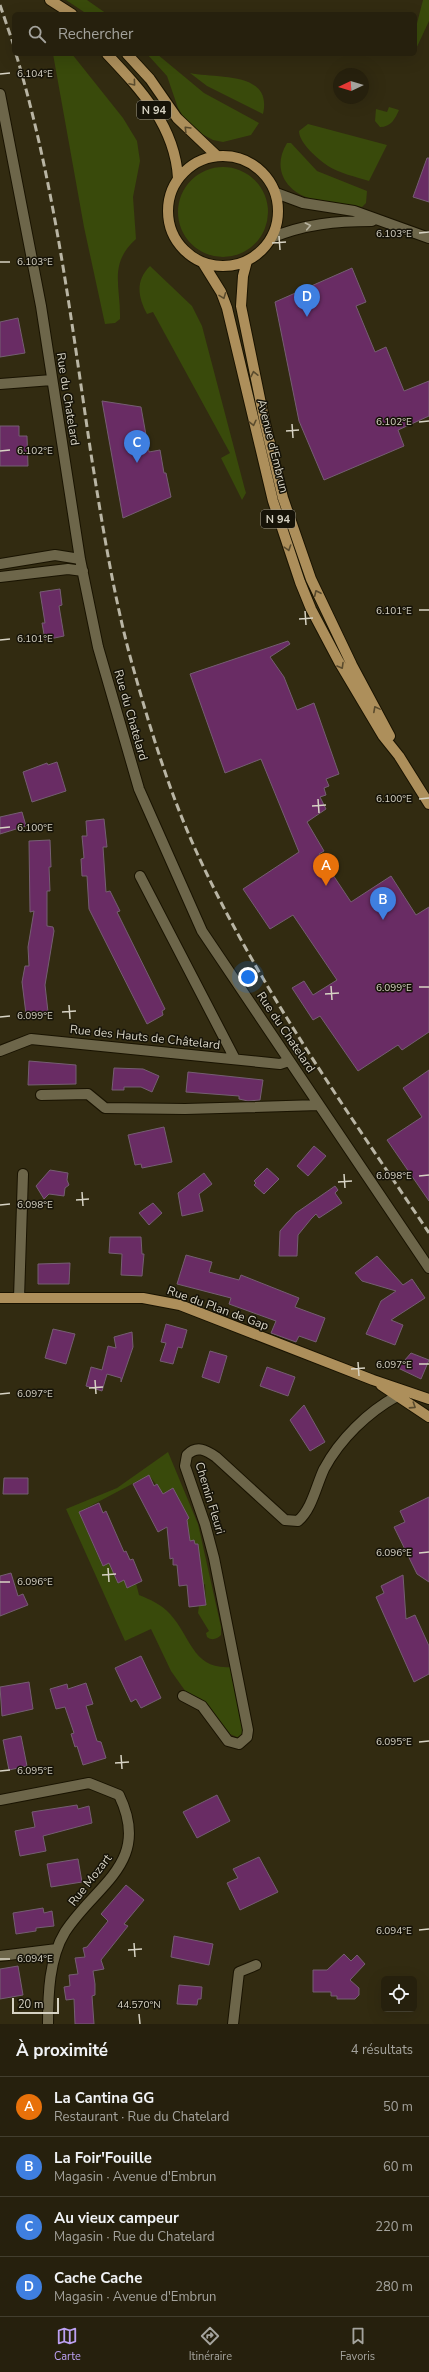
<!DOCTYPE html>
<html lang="fr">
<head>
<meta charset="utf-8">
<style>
  body { margin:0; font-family:"Nunito Sans",sans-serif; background:#2e2816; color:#f1f3f6 }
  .controls { position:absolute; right:12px; bottom:12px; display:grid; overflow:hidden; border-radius:6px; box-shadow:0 4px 16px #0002 }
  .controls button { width:36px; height:36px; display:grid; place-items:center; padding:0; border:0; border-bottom:1px solid #423e2e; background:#26200d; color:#f1f3f6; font:20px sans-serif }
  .compass { position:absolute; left:333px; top:68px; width:36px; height:36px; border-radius:50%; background:#26200d; box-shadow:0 4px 16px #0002; rotate:266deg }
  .scale { position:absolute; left:12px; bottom:10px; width:47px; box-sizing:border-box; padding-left:4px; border:2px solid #d7d3c4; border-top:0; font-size:11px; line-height:14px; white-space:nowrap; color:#d7d3c4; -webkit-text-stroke:3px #161308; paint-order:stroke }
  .you { position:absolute; left:248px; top:977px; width:14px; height:14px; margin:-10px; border:3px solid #fff; border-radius:50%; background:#1a73e8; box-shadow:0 0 0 6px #1a73e833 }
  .badge { display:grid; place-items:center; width:26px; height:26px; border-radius:50%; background:#bca0f2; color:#fff; font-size:13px; font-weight:700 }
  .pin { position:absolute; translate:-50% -33px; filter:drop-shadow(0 1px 2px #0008) }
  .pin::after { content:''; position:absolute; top:21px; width:14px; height:12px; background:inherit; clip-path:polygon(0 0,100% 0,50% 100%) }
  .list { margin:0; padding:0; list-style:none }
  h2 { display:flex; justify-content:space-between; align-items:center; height:52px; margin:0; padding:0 16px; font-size:17px }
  h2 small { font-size:13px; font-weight:400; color:#a4a39d }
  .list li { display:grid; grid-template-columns:26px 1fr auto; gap:12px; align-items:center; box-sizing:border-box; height:60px; padding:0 16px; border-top:1px solid #423e2e }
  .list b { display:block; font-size:15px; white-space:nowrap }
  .list p { margin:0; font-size:13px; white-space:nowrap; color:#a4a39d }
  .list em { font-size:13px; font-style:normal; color:#a4a39d }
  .icon { flex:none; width:22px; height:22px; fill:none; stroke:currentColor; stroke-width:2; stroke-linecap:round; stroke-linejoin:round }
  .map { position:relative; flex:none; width:429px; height:2024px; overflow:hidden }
  .search { position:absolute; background:#26200d; box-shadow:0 4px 16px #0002; left:12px; right:12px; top:12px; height:44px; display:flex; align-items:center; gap:10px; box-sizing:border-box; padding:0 14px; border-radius:6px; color:#a4a39d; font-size:15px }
  .sheet { height:292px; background:#26200d }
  nav { display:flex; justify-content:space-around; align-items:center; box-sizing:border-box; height:56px; border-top:1px solid #423e2e; background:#26200d; font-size:11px; color:#a4a39d }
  nav a { display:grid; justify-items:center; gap:2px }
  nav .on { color:#bca0f2 }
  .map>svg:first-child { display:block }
</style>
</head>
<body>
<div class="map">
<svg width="429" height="2024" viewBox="0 0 429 2024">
  <rect width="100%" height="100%" fill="#322b11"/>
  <path fill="#394a0b" d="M66,0h21l20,14h-20z
    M423,0h6v21l-14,30v-20z
    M53,54h19l51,64 14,23 3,20 -7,36 3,42c-28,25 -15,48 -16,80l-5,4 -10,1 -21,-97z
    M147,54h10l47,39 55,30 -8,12 -28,7 -10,-2 -11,-6 -17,-14 -7,-12 -11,-32z
    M190,73c25,6 83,-3 73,41l-56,-28z
    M389,107l10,3c-4,9 -8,17 -19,17l-5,-6 1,-12 11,3z
    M308,124l79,21 -18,36c-13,-4 -30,-8 -41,-15 -10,-7 -29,-23 -29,-35z
    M287,143h4l26,28 50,20 -1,12 -4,4c-15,-3 -31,-4 -46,-7 -30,-6 -45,-31 -29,-57z
    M178 212a45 45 0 1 1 90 0a45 45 0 1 1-90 0Z
    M150,266l42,40 10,20 42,160 2,7 -4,7 -21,-42 9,-5 -77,-141 -6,2c-9,-17 -12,-33 3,-48z
    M168,1452l30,72 23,103v8c-4,4 -9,6 -14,2l-1,-4 3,-2 -11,-18 1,-7 7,-1 -1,-21 -2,1 -5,-41h-3l-1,-4 -4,1 -2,-12h-4l-1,-7 6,-4 -16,-29 -10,5 -14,-19 -70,37 23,53 7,-2 9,20 6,-3 3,7 9,-4 3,12c12,5 22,9 31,19 21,23 23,56 61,53l12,53v15l-4,3 -9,-4 -29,-35 -15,-7 -15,-21 -20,-42 -26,12 -59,-132 51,-21z"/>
  <path fill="#692c64" stroke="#755e72" d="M427,158h2v44l-16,-5z
    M352,268l14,34 -10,4 19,46 11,-5 18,44 25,-10v35l-31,14 6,16 -80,34 -25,-59 -24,-119z
    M18,318l7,35 -25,4v-35z
    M102,401l39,6 8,45 11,-2 4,23h2l5,24 -48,21z
    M0,426h19v10h8l1,30h-28z
    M60,589l2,16 -3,1 5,30 -19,4 -3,-17h3l-5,-31z
    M288,641l2,3 -20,13 14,20 13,33 17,-7 25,71 -13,5 3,7 -5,2 2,7 -6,2 6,12 -19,13 17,29 -5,3 32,48 40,-26 25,39 13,-8v125l-27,18 -4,-5 -40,26 -38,-55 -7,4 -21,-32 12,-7 9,14 24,-15 -44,-65 -23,14 -27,-40 56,-37 -38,-93 -36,14 -35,-99z
    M57,762l9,29 -34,11 -9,-30 24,-9 1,2z
    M22,812l4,14 -26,8v-17z
    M104,819l3,28h-4l3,45 4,-1 10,20 -3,1 48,97 -3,2 1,4 -16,9 -58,-115 -2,-33h-5l-1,-17 3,-1 -2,-22h5l-1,-15z
    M50,840l1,27h-2l1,24h-3v35l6,1 1,4 -9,54 3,27 -22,2 -4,-32 3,-16h4l-1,-19 6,-36 -4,1 -1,-71z
    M29,1061l47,4v19l-48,1z
    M114,1068l29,1 16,7 -7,16 -11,-5h-17v3h-12z
    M429,1070v131l-42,-61 35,-23 -19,-29z
    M188,1072l75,8 -3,20 -12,1 -9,-2v-3l-53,-4z
    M164,1127l8,35 -30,6 -1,-4 -6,1 -7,-30z
    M314,1146l12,10 -18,20 -11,-10z
    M267,1168l12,11 -15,15 -10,-9 2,-2 -2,-2z
    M50,1170l18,3 -1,7 2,5 -4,3 -1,8 -15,-2 -5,5 -8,-13z
    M204,1173l8,11 -13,10 4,17 -21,5 -4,-23z
    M335,1186l3,4 -3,3 7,10 -23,15 -3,-4 -5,5 -13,16 -1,21h-18l1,-25 16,-18z
    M153,1203l9,10 -13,12 -10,-12z
    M110,1237h31l1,17h2l-2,22 -21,-1 1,-21 -13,-1z
    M186,1255l26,7 -3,10 30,8 2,-5 58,23 -4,9 30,11 -9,24 -17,-6 -3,6 -25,-9 5,-12 -47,-17 2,-6 -54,-14z
    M377,1256l26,29 9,-6 13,19 -34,22 12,5 -8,20 -29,-11 15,-33 15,-10 -34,-10 -7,-8z
    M70,1263l-1,21h-31v-20z
    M166,1324l21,6 -5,18 -4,-1 -5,17 -13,-3 6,-18 -5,-1z
    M53,1329l22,5 -9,30 -21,-6z
    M132,1332l1,15 -12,35v-4l-14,-4 -5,17 -16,-5 5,-19 11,3 6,-24 8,2 -2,-11z
    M210,1351l17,5 -8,27 -17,-6z
    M411,1353l18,7 -8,19 -23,-11z
    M267,1367l28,10 -7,19 -28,-10z
    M304,1405l21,37 -15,9 -20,-31z
    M149,1475l5,11 3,-2 6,10 10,-6 16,30 -2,2 3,21 4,-1 1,4h3l8,61 -17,2 -2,-22 -8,1 -2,-21h-4v-7l-3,1 -3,-32 -9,5 -25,-48z
    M4,1478h24v16h-25z
    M429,1497v85l-12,-8 -23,-47 11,-5 -5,-11z
    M99,1503l4,10 3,-2 18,41 2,-1 4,9 3,-1 9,22 -15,7 -3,-8 -6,3 -9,-20 -6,3 -24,-54z
    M11,1573l7,23 5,-2 5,11 -28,11v-40z
    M403,1575l3,44 9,-4 14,31v28l-15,8 -38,-85 8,-4 -3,-7z
    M141,1656l20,42 -20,10 -5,-9 -5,3 -16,-34z
    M29,1682l4,27 -31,7 -2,-29z
    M86,1683l7,21 -7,2 11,35 4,1 5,16 -23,7 -6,-19 -2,1 -4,-13 3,-1 -9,-26 -9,2 -6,-20 17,-5 1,5z
    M21,1736l6,30 -18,4 -6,-30z
    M217,1795l13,26 -33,17 -14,-26z
    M77,1805l1,4 11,-3 3,17 -49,13 3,15 -26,5 -5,-25 20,-4 -3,-15z
    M259,1857l19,35 -38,18 -13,-27 11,-5 -5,-9z
    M78,1859l4,23 -31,5 -4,-23z
    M126,1885l18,15 -20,24 4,2 -27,34 3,9 -11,2 2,13v11l-3,1 2,28h-19l-1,-25 -8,1 -2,-13 6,-1 -1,-11 9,-1 -3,-16 10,-1 -2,-9 4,-1 21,-26 -7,-7z
    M43,1908l1,5 8,-2 2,15 -18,2v3l-20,3 -3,-21z
    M174,1936l39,8 -4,21 -38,-8z
    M344,1954l7,7 6,-6 8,9 -15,16 9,8v7l-4,4h-18v-3h-6v-4h-18v-22h14z
    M18,1966l5,29 -23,4v-30z
    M179,1985l23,2 -1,12h-3l-1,6 -20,-1z"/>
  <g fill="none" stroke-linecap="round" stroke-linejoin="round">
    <g stroke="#191300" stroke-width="12">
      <path id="minor" d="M0,94l41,212 39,253 18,88 41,142 63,142 227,337
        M276,193l27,10 51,8 75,27
        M271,238c33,-14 66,-17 101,-17
        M0,384l52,-4
        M0,564l55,-9 25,4
        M0,577l68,-8 15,2
        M140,876l95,183
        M0,1051l31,-12 249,25 9,-3
        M41,1095l47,-1 17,14 80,1 134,-4
        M19,1298l4,-124
        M183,1696l19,10 26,35 11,3 8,-7 1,-7 -34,-172 -9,-34 -20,-58 2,-11c10,-10 19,-5 29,2l69,63 13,1c14,-12 18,-35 26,-52 16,-30 44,-57 73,-73
        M0,1800l89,-17 30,12c33,68 -23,89 -54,137 -16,26 -17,63 -17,92
        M0,1956l57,-7
        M233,2024l6,-52 17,-7"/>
    </g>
    <g stroke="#191300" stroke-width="12">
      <path id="major" d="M50,0l22,14
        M107,54c34,36 68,72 71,124
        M127,54l23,25 27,39 39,37
        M168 211a55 55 0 1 1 110 0a55 55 0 1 1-110 0Z
        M247,261l-4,15 -2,30 24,117 18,75 28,81 41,86 38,71
        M203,263l18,29 6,16 46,193 27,81 11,27 28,53 44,74 16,20 30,48
        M0,1298h143l37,7 193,75 56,19
        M381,1385l48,32"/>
    </g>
    <use href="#minor" stroke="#6d664a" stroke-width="10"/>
    <use href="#major" stroke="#ad8f5b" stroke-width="10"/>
    <path stroke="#b9b5a4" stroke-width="3" stroke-dasharray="8 4" stroke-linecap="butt" d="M0,5l14,41
      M16,54c39,130 55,266 75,400 11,69 22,139 40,206 18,65 38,132 66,193 62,135 149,256 232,380"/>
  </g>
  <defs><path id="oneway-chevron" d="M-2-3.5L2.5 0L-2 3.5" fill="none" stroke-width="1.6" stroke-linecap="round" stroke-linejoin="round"/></defs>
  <g stroke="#5a4b2d">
    <use href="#oneway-chevron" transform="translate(133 83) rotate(50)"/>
    <use href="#oneway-chevron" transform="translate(187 129) rotate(-134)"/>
    <use href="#oneway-chevron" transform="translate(223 296) rotate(69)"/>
    <use href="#oneway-chevron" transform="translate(254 374) rotate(-102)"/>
    <use href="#oneway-chevron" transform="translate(253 423) rotate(77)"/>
    <use href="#oneway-chevron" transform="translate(288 548) rotate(72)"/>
    <use href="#oneway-chevron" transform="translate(317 593) rotate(-115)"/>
    <use href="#oneway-chevron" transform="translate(341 666) rotate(60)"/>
    <use href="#oneway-chevron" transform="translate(376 709) rotate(-118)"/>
    <use href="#oneway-chevron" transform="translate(413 1406) rotate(33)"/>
  </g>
  <use stroke="#b7b29f" href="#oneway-chevron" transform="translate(308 226) rotate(-12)"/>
  <path fill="none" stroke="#d7d3c4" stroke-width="1.5" d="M0,74l10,-1M419,233l10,-1M279,236l1,14M272,243l14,-1M0,262h10M419,422l10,-1M292,424l1,14M286,431l13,-1M0,451l10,-1M419,610h10M305,611l1,14M299,619l14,-1M0,640l10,-1M318,799l1,14M419,799l10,-1M312,806l14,-1M0,828l10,-1M331,986l1,14M419,987h10M325,994l14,-1M69,1005l1,14M62,1012l14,-1M0,1017l10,-1M344,1174l1,14M419,1176l10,-1M338,1182l14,-1M82,1192l1,14M76,1200l13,-1M0,1205l10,-1M358,1362l1,14M419,1364h10M351,1369l14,-1M95,1380l1,14M89,1388l14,-1M0,1394l10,-1M419,1553l10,-1M108,1568l1,14M102,1575l14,-1M0,1582h10M419,1742l10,-1M121,1755l1,14M115,1763l14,-1M0,1771l10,-1M419,1930l10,-1M134,1943l1,14M128,1950l14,-1M0,1959h10M139,2014l1,10"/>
  <g text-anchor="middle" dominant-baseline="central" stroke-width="3" stroke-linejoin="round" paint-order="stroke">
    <g fill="#161308" stroke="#9d998c" stroke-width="1">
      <rect x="137" y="101" width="34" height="18" rx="3"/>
      <rect x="261" y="510" width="34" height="18" rx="3"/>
    </g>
    <g font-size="11" font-weight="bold" fill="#d7d3c4">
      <text x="154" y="110">N 94</text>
      <text x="278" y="519">N 94</text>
    </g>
    <g font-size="12" fill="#d7d3c4" stroke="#161308">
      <text transform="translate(68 399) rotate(81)">Rue du Chatelard</text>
      <text transform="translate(273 446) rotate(76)">Avenue d'Embrun</text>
      <text transform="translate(131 715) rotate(74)">Rue du Chatelard</text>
      <text transform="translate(286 1032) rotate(56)">Rue du Chatelard</text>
      <text transform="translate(145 1037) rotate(6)">Rue des Hauts de Châtelard</text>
      <text transform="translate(218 1308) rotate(20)">Rue du Plan de Gap</text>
      <text transform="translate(210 1498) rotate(73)">Chemin Fleuri</text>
      <text transform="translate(90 1880) rotate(-52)">Rue Mozart</text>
    </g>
  </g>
  <g font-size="10" text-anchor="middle" fill="#d7d3c4" stroke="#161308" stroke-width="3" stroke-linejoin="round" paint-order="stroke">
    <text x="35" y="77">6.104°E</text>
    <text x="394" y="237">6.103°E</text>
    <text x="35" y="265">6.103°E</text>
    <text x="394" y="425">6.102°E</text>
    <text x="35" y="454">6.102°E</text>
    <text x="394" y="614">6.101°E</text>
    <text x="35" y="642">6.101°E</text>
    <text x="394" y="802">6.100°E</text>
    <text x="35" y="831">6.100°E</text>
    <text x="394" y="991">6.099°E</text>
    <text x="35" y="1019">6.099°E</text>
    <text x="394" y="1179">6.098°E</text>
    <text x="35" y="1208">6.098°E</text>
    <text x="394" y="1368">6.097°E</text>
    <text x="35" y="1397">6.097°E</text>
    <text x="394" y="1556">6.096°E</text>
    <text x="35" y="1585">6.096°E</text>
    <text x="394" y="1745">6.095°E</text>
    <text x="35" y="1774">6.095°E</text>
    <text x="394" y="1934">6.094°E</text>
    <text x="35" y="1962">6.094°E</text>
    <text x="139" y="2008">44.570°N</text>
  </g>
</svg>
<div class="controls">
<button><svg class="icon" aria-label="locate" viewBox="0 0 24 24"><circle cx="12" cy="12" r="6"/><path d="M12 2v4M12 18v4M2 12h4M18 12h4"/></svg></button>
</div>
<svg class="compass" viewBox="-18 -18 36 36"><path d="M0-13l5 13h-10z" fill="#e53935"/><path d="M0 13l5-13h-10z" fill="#a4a39d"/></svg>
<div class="scale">20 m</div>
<div class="you"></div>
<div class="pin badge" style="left:326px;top:886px;background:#e8710a">A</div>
<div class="pin badge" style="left:383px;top:920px;background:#3f7fe0">B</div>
<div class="pin badge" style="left:137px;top:463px;background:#3f7fe0">C</div>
<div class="pin badge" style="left:307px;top:317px;background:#3f7fe0">D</div>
<div class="search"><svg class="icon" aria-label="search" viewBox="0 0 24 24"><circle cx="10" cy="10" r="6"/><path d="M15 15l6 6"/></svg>Rechercher</div>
</div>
<section class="sheet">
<h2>À proximité<small>4 résultats</small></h2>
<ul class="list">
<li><span class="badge" style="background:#e8710a">A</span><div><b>La Cantina GG</b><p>Restaurant · Rue du Chatelard</p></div><em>50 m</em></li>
<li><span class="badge" style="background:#3f7fe0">B</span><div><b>La Foir'Fouille</b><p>Magasin · Avenue d'Embrun</p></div><em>60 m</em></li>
<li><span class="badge" style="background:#3f7fe0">C</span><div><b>Au vieux campeur</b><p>Magasin · Rue du Chatelard</p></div><em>220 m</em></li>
<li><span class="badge" style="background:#3f7fe0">D</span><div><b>Cache Cache</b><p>Magasin · Avenue d'Embrun</p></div><em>280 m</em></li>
</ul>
</section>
<nav>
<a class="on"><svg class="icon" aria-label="map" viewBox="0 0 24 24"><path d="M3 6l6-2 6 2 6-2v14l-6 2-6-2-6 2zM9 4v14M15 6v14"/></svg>Carte</a>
<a><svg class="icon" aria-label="directions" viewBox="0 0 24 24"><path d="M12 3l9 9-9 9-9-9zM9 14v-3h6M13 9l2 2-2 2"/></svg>Itinéraire</a>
<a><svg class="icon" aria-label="saved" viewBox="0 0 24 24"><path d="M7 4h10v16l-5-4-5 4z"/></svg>Favoris</a>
</nav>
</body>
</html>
